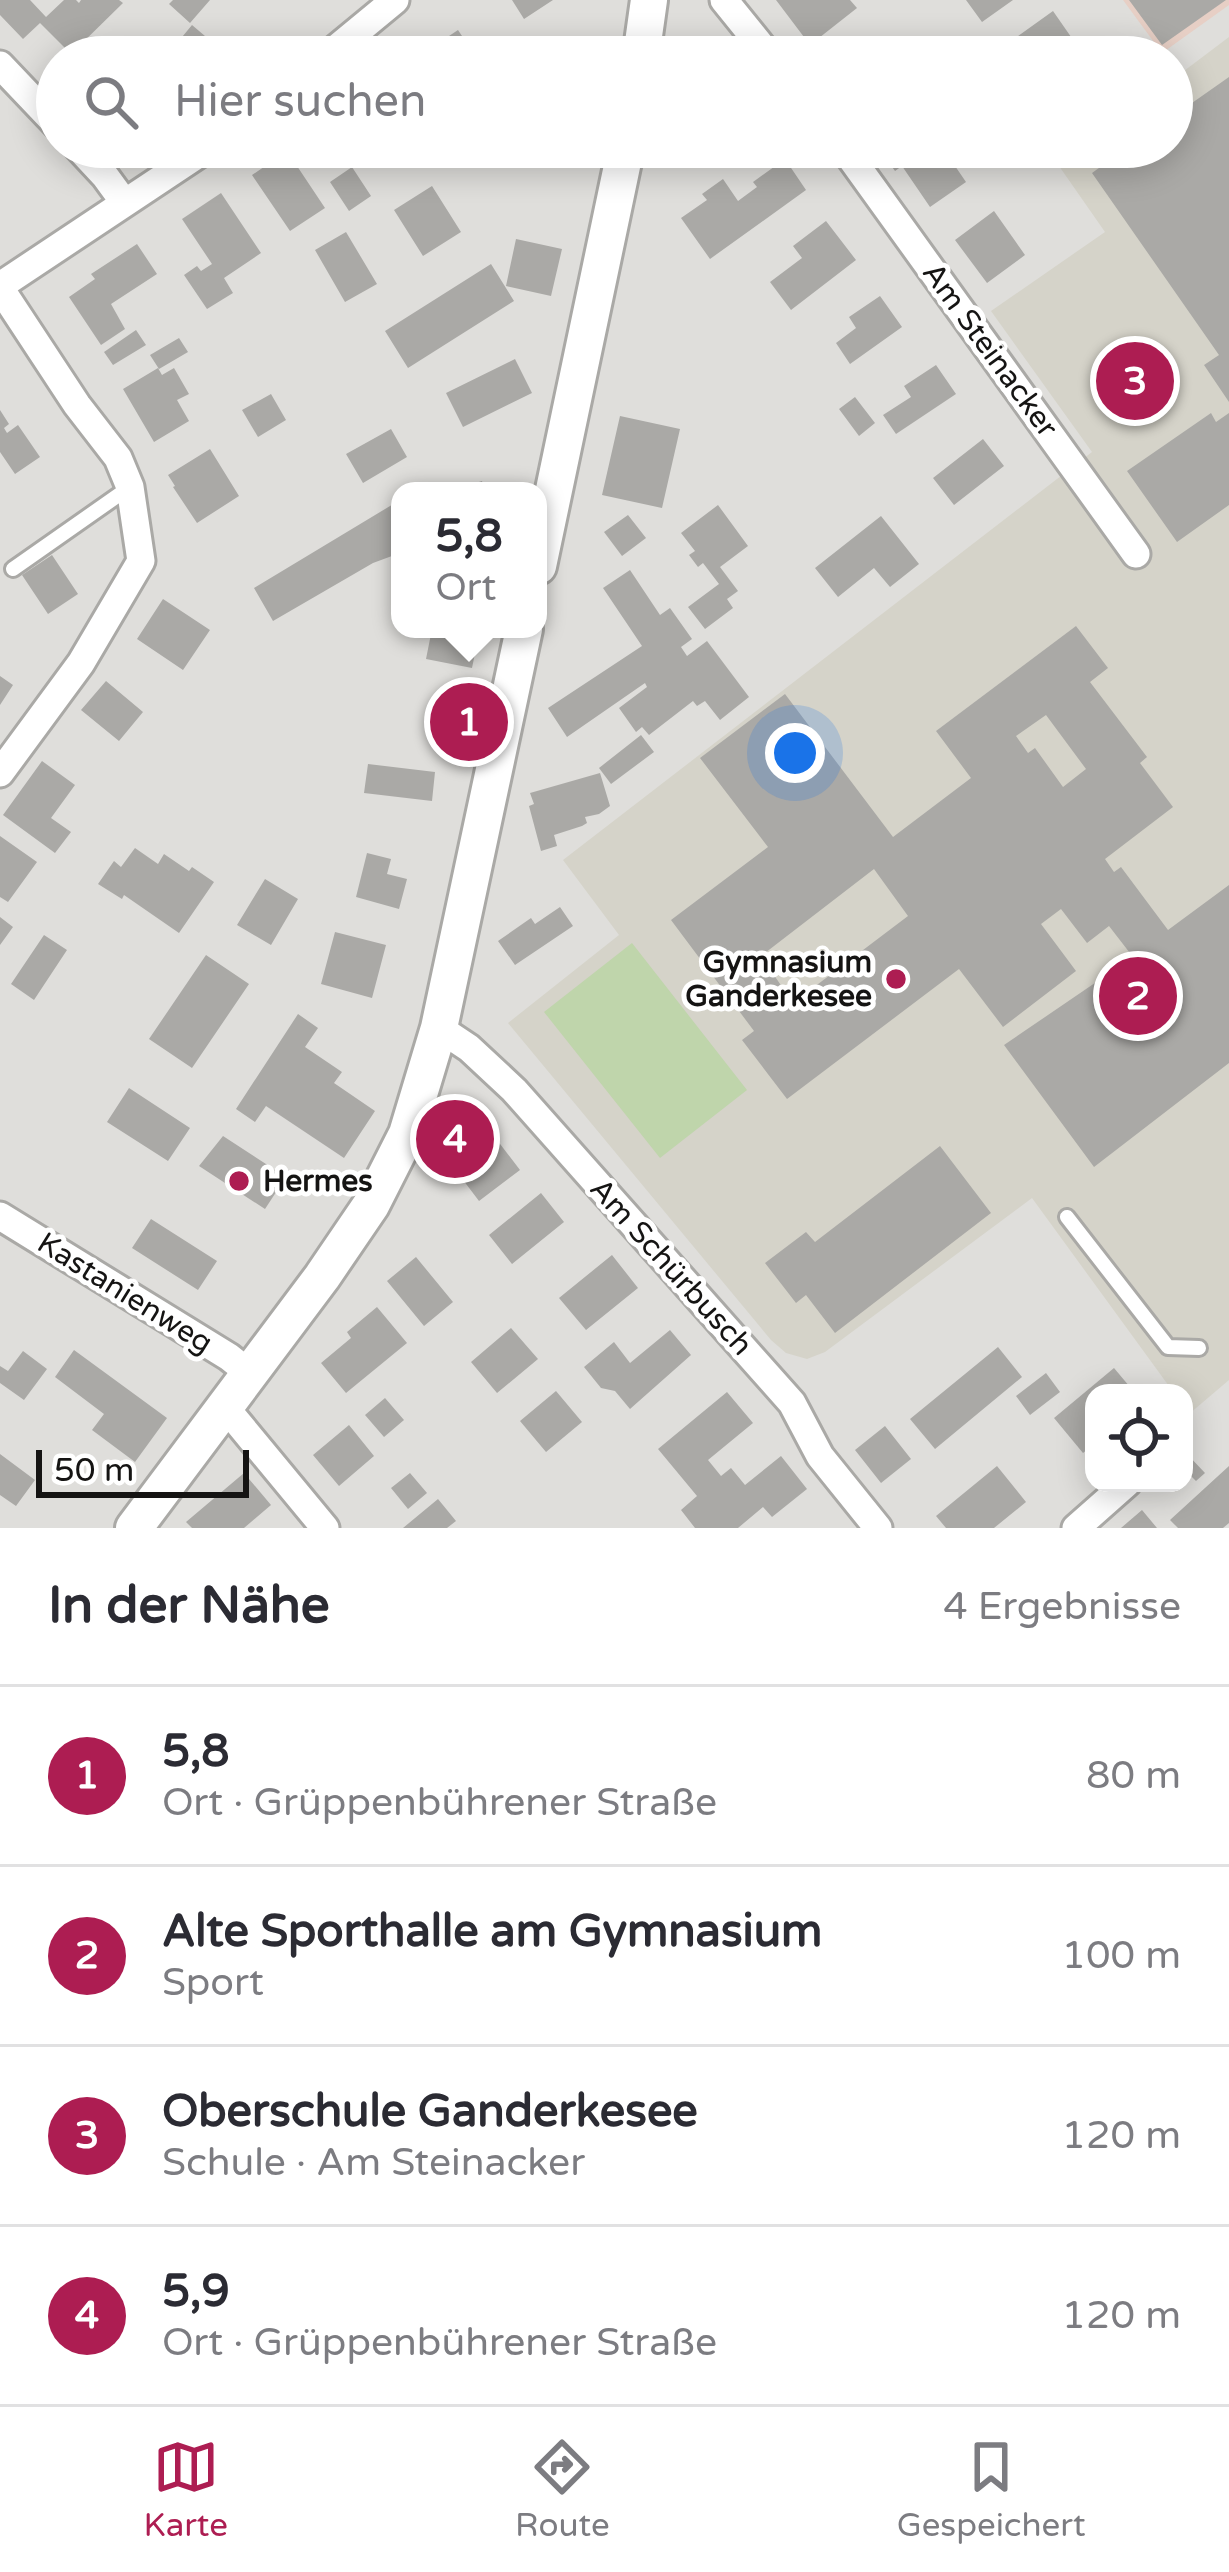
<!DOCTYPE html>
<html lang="de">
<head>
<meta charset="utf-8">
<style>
  body { margin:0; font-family:"Varela Round",sans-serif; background:#f7f7f7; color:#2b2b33 }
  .controls { position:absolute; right:36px; bottom:36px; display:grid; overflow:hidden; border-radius:24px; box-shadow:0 6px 30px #0003 }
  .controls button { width:108px; height:108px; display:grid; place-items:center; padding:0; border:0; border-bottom:3px solid #e1e1e2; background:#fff; color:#2b2b33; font:60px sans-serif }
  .scale { position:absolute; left:36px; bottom:30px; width:213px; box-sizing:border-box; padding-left:12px; border:6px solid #151413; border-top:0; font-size:33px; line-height:42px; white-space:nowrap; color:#151413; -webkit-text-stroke:9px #fff; paint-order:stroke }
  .you { position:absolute; left:795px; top:753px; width:42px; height:42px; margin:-30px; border:9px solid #fff; border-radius:50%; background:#1a73e8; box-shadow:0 0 0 18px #1a73e833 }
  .badge { display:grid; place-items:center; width:78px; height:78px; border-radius:50%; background:#ad1d52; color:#fff; font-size:39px; font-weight:700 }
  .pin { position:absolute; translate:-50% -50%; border:6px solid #fff; box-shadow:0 3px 12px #0006 }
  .popup { position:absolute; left:391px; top:482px; width:156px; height:156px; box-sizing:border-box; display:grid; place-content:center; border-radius:24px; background:#fff; filter:drop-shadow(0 3px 9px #0005); font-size:39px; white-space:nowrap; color:#7c7c81 }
  .popup b { font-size:45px; color:#2b2b33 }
  .popup::after { content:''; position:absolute; left:50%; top:100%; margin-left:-24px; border:24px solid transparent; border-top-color:#fff }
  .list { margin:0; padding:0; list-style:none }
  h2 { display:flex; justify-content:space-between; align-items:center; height:156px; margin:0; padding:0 48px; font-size:51px }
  h2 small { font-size:39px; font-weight:400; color:#7c7c81 }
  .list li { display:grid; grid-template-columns:78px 1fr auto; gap:36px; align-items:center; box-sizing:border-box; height:180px; padding:0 48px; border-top:3px solid #e1e1e2 }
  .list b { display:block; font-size:45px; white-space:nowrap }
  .list p { margin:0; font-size:39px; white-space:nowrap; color:#7c7c81 }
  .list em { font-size:39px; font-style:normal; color:#7c7c81 }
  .icon { flex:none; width:66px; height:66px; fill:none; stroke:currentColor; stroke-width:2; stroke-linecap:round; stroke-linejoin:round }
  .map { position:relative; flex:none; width:1229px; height:1528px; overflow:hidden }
  .search { position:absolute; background:#fff; box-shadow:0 6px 30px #0003; left:36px; right:36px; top:36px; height:132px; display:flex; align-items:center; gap:30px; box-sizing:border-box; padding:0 42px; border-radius:66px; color:#7c7c81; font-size:45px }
  .sheet { height:876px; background:#fff }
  nav { display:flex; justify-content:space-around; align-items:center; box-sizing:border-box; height:168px; border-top:3px solid #e1e1e2; background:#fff; font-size:33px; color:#7c7c81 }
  nav a { display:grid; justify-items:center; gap:6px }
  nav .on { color:#ad1d52 }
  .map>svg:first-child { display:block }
</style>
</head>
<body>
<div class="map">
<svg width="1229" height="1528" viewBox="0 0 1229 1528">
  <rect width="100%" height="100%" fill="#dfdedb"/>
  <path fill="#e7cfc5" d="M1123,0h106v5l-67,48z"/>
  <path fill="#d5d3c9" d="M1229,37v1343l-40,34 -5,-7v-14h-10l-142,-195 -207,154 -18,7 -21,-6 -15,-13 -263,-317 111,-88 -56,-75 529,-408 -101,-141 114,-79 -46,-66 25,-19h88v-67z"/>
  <path fill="#bfd5ab" d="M632,943l115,147 -87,68 -116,-146z"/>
  <path fill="#aaa9a6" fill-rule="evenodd" d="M0,0h30l16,17 18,-17h12l3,3 2,-3h38l4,3 -52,51 -31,-31 -17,16 -23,-24z
    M173,0h37l-20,23 -21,-19z
    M512,0h41l-29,19z
    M776,0h74l7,8 -47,37z
    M966,0h47l-31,22z
    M1129,0h97l-64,45z
    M1053,11l32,46h-96z
    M192,25l33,28 -4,4h-50l-3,-3z
    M458,30l18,27h-52l-2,-3z
    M862,36l10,13 12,-10 14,18h-64z
    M1229,77v325l-25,-37 15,-10 -127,-182 36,-26h44v-30z
    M352,147h43l-31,20z
    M524,147h46l-33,20z
    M885,147h57l24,35 -36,25 -28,-41 -7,5 -15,-21z
    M287,151l38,57 -35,23 -38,-56z
    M785,159l21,31 -96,69 -29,-41 26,-18 -5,-6 21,-15 15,22 19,-14 -4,-5z
    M352,167l19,29 -22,15 -19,-29z
    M432,186l29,46 -38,24 -29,-46z
    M221,193l40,60 -37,25 9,15 -26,16 -23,-34 13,-9 4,5 11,-7 -30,-45z
    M994,211l31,44 -38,28 -32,-43z
    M826,221l30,39 -65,50 -21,-28 32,-24 -9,-12z
    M346,232l31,52 -32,18 -30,-52z
    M516,239l46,10 -11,47 -45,-10z
    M137,244l20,30 -46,30 14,25 -24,16 -32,-48 26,-18 -4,-5z
    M491,264l23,37 -106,67 -23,-37z
    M880,296l22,31 -52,37 -14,-21 20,-15 -7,-11z
    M136,330l10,15 -33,20 -9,-13z
    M179,338l9,14 -29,17 -9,-14z
    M515,359l17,34 -69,34 -17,-34z
    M936,365l20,29 -60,40 -13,-19 28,-18 -7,-11z
    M158,368l4,7 12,-7 15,26 -12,6 12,21 -35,21 -31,-53z
    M271,394l15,26 -28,17 -16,-27z
    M855,397l20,26 -16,13 -20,-27z
    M0,410l9,14 -5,4 3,5 11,-8 22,32 -25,17 -15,-22z
    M1211,413l5,9 13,-9v92l-52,37 -50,-71z
    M620,416l60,13 -18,79 -60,-13z
    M391,429l16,28 -44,26 -17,-29z
    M983,439l21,27 -50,39 -21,-27z
    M210,449l29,47 -42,27 -24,-36 2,-1 -7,-11z
    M482,481l3,10h-31v-1z
    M400,500v53l-27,10 -100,58 -19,-33z
    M718,505l30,41 -28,21 18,24 -11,8 6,9 -28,21 -17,-22 31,-23 -16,-21 -5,4 -9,-12 6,-4 -14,-18z
    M628,515l18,23 -24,18 -18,-24z
    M881,516l38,48 -29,23 -16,-19 -36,29 -23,-29z
    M52,555l26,39 -30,20 -26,-39z
    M630,570l30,45 10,-7 22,31 -11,8 6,9 20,-15 42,56 -29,23 -15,-19 -8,5 -4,-5 -44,34 -7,-8 -6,5 -17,-24 28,-21 -2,-4 -78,54 -19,-29 94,-62 -39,-58z
    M163,599l47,31 -27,40 -46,-31z
    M1076,626l32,42 -18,14 57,75 -7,6 33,44 -68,52 9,13 7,-5 47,63 61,-45v178l-135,104 -90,-122 129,-88 -24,-31 -22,17 -26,-34 -20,15 35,47 -73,56 -44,-58 -172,130 -45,-59 12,-9 -83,-111 97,-73 -68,-89 85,-64 108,143 78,-59 -35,-47zM1046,715l40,54 -23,18 -28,-39 -7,5 -12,-17zM874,869l34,47 -115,87 -32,-47z
    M432,629h48l-8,39 -46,-9z
    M0,676l13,9 -13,20z
    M106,681l37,31 -24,29 -38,-31z
    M641,735l13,17 -43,32 -12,-16z
    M42,761l33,24 -24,33 20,14 -16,21 -52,-38z
    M368,764l67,8 -3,29 -68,-8z
    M600,773l10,33 -11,8 -14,3 2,6 -5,3 -28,9 3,11 -16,5 -12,-45 5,-2 -4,-11z
    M0,836l37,26 -29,40 -8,-5z
    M135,848l23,16 6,-10 25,17 3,-4 22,15 -35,51 -55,-38 -2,4 -24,-15 16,-23 7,6z
    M367,853l24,6 -4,15 20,5 -8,30 -43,-12z
    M265,879l33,20 -27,46 -34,-20z
    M560,907l13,19 -58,39 -17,-24 33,-23 4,6z
    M0,917l13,10 -13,18z
    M335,932l51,13 -14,53 -51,-14z
    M44,935l23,15 -33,50 -23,-16z
    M206,955l43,29 -57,84 -43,-29z
    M298,1014l20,14 -13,19 37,25 -8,11 41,28 -31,47 -78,-52 -11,16 -19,-13z
    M129,1088l61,40 -22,33 -61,-39z
    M223,1136l63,41 -21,32 -66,-43z
    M494,1136l26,34 -41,31 -25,-33z
    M940,1146l51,67 -156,120 -29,-38 -10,8 -31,-40 41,-31 9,10z
    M541,1193l23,29 -52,42 -23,-29z
    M151,1219l66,42 -19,29 -66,-42z
    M612,1255l26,33 -52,42 -27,-32z
    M416,1257l37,45 -29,24 -37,-45z
    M377,1307l30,36 -61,50 -25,-30 30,-25 -4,-6z
    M511,1328l27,31 -41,34 -26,-31z
    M670,1330l21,25 -61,54 -15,-18 -14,-3 -17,-21 30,-25 16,21z
    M998,1347l24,30 -87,72 -25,-30z
    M74,1350l93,68 -32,44 -43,-32 12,-16 -49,-37z
    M23,1351l24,18 -23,31 -24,-17v-17l8,5z
    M1114,1368l21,25h-41v51l-11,9 -29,-35z
    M1046,1373l14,19 -30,23 -14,-19z
    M556,1391l26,31 -36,30 -26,-31z
    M727,1392l26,31 -45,37 13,16 10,-8 14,17 36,-29 26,33 -35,28 -9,-10 -25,21h-43l-14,-18 16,-14 -39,-47z
    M385,1398l19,22 -20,17 -19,-22z
    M349,1425l25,31 -35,30 -26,-31z
    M885,1426l26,33 -30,24 -26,-33z
    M0,1454l35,26 -19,26 -16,-11z
    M1187,1454l18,19 -9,8 -12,-12v-13z
    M997,1466l29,36 -32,26h-48l-10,-12z
    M1229,1466v57l-6,5h-45l-8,-8z
    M244,1473l27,32 -27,23h-52l-6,-6z
    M410,1473l17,20 -19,16 -17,-21z
    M438,1499l18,22 -9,7h-44z
    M1142,1510l15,18h-36z"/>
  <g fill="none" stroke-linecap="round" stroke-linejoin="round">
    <g stroke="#aaa9a6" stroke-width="20">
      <path id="service" d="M13,569l117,-82
        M1067,1217l101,130 31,1"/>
    </g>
    <g stroke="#aaa9a6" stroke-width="33">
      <path id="minor" d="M724,0l46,57
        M326,57l69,-57
        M0,65l57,60
        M78,147l27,29 19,26
        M843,147l293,407
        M0,286l209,-139
        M0,288l77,117 41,53 12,29 11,74 -60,102 -81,110
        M439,1028l30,20 45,42 278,313 28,53 58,72
        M0,1216l229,141 20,16
        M225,1407l100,121
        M1076,1528l51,-45"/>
    </g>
    <g stroke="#aaa9a6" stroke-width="42">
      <path id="tertiary" d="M641,57l8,-57
        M538,566l88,-419
        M134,1528l188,-251 49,-72 36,-71 32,-106 85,-399"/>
    </g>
    <use href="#service" stroke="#fff" stroke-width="14"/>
    <use href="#minor" stroke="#fff" stroke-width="27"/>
    <use href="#tertiary" stroke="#fff" stroke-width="36"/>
  </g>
  <g fill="#ad1d52" stroke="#fff" stroke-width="4.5">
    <circle cx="896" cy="979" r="12"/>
    <circle cx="239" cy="1181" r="12"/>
  </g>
  <g text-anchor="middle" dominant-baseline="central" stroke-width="10" stroke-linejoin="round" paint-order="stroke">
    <g font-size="30" fill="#151413" stroke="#fff">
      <text transform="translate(990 350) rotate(54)">Am Steinacker</text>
      <text transform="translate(671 1267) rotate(48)">Am Schürbusch</text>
      <text transform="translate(125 1293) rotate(32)">Kastanienweg</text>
    </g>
    <g font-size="30" font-weight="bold" fill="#151413" stroke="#fff" text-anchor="end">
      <text x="872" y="962">Gymnasium<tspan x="872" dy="34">Ganderkesee</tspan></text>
      <text x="263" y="1181" text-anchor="start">Hermes</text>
    </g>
  </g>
</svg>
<div class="controls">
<button><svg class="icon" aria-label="locate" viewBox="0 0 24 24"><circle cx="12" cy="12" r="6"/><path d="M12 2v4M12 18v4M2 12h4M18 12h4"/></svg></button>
</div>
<div class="scale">50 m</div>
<div class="you"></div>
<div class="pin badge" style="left:469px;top:722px">1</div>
<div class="popup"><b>5,8</b>Ort</div>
<div class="pin badge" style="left:1138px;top:996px">2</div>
<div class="pin badge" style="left:1135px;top:381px">3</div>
<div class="pin badge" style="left:455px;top:1139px">4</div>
<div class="search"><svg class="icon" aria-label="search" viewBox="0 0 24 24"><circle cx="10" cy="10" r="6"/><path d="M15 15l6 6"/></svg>Hier suchen</div>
</div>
<section class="sheet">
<h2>In der Nähe<small>4 Ergebnisse</small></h2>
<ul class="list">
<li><span class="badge">1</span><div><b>5,8</b><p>Ort · Grüppenbührener Straße</p></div><em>80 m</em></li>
<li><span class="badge">2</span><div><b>Alte Sporthalle am Gymnasium</b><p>Sport</p></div><em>100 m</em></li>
<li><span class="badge">3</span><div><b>Oberschule Ganderkesee</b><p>Schule · Am Steinacker</p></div><em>120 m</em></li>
<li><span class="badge">4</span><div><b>5,9</b><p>Ort · Grüppenbührener Straße</p></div><em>120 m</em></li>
</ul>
</section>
<nav>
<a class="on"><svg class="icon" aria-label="map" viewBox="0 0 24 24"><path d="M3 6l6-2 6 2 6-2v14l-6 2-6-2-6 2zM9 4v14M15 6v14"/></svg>Karte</a>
<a><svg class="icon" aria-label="directions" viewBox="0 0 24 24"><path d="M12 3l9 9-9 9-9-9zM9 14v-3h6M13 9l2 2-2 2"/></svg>Route</a>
<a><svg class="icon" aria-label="saved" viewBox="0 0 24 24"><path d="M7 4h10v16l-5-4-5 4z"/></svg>Gespeichert</a>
</nav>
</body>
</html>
